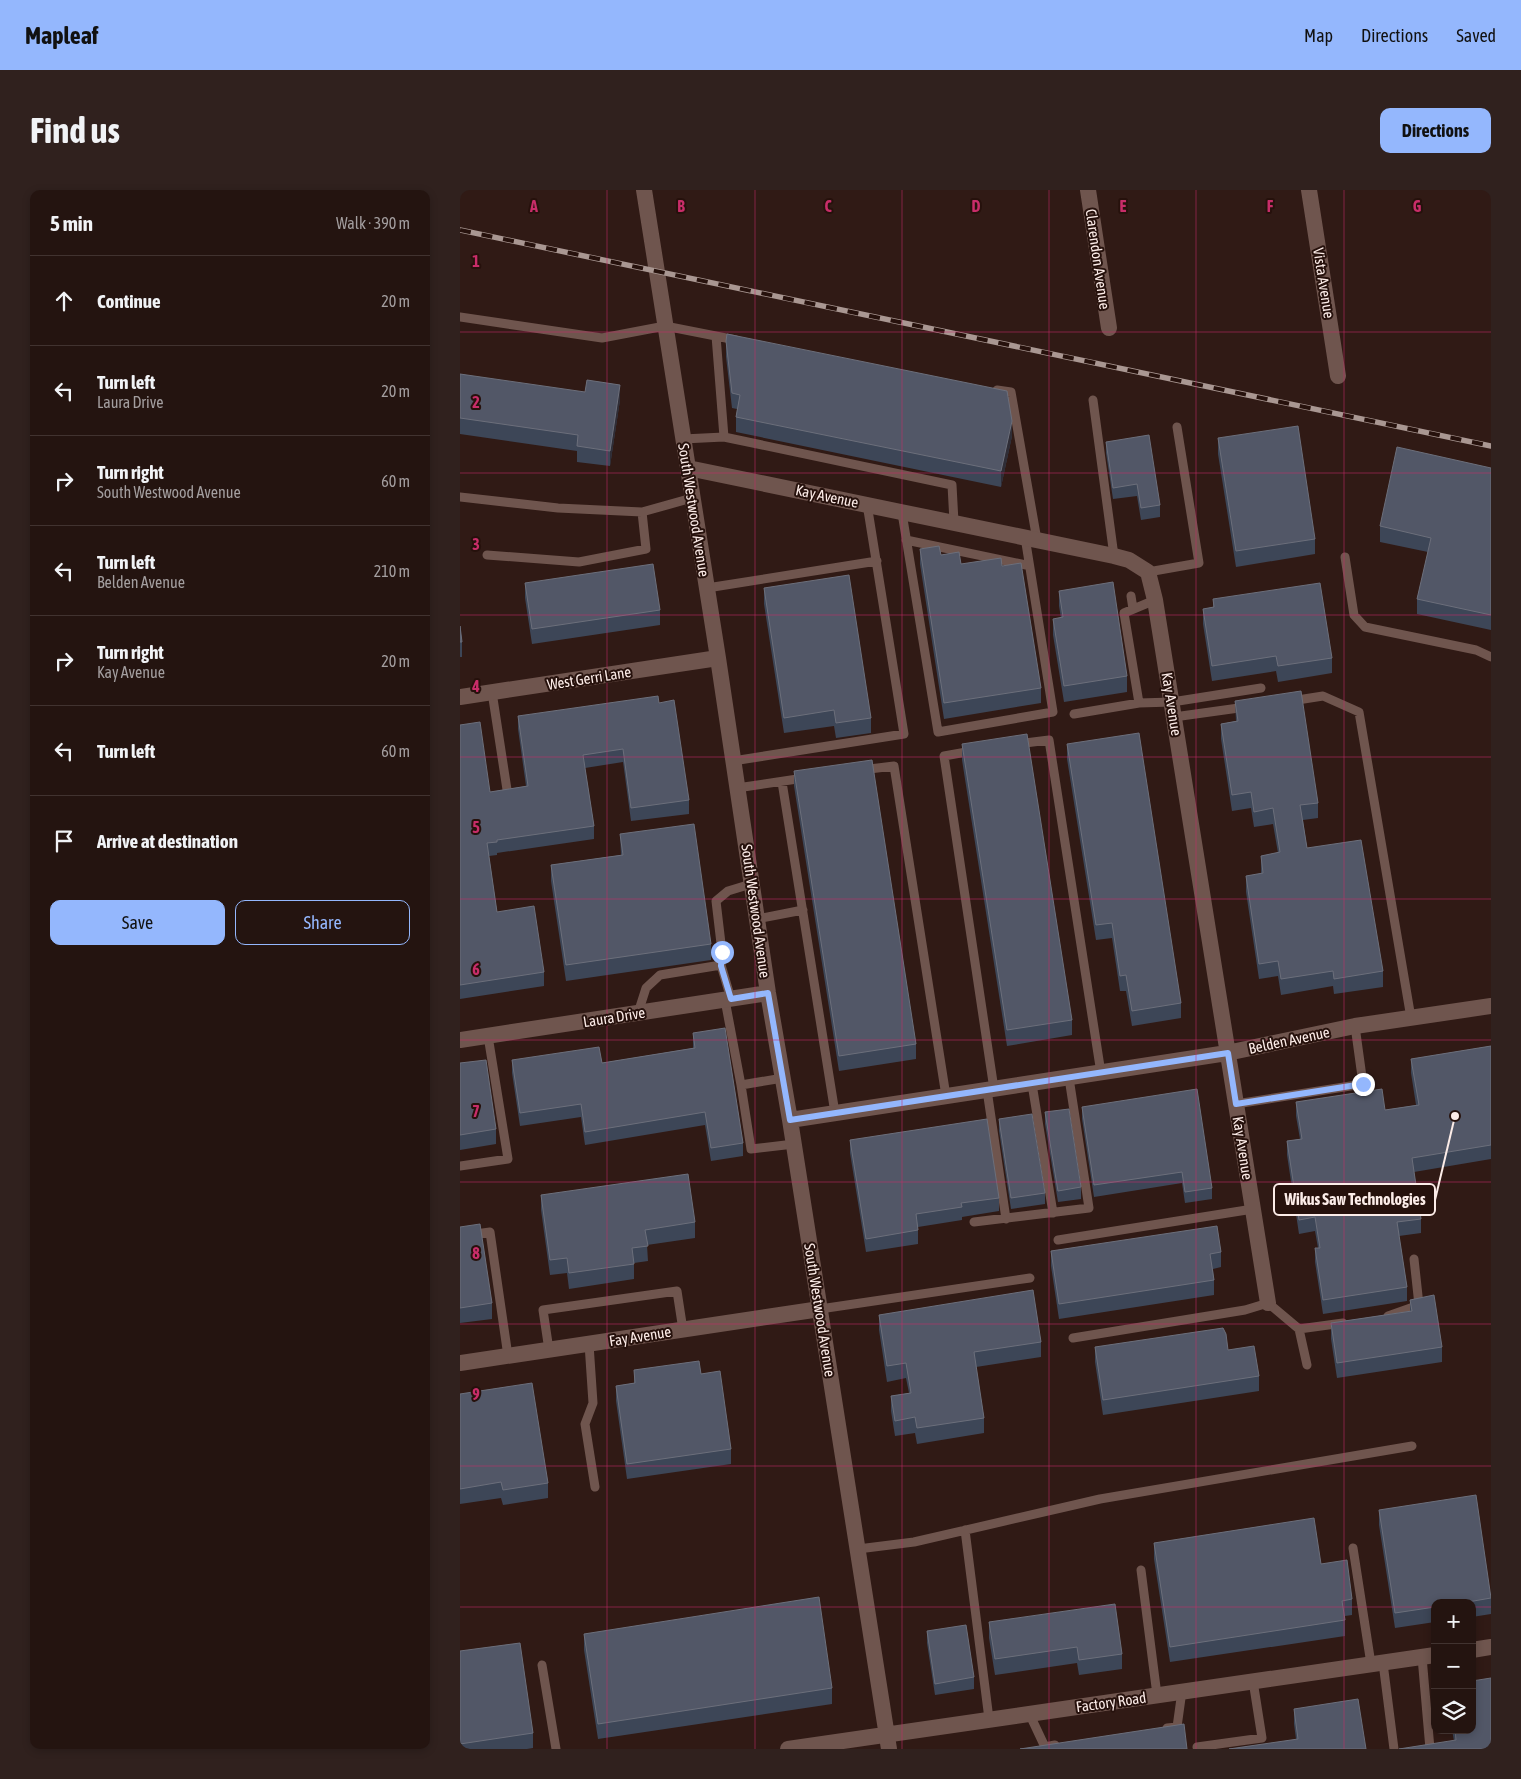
<!DOCTYPE html>
<html lang="en">
<head>
<meta charset="utf-8">
<style>
  body { margin:0; font-family:"Asap Condensed",sans-serif; background:#30211e; color:#f1f3f6 }
  .controls { position:absolute; right:15px; bottom:15px; display:grid; overflow:hidden; border-radius:10px; box-shadow:0 2px 8px #0003 }
  .controls button { width:45px; height:45px; display:grid; place-items:center; padding:0; border:0; border-bottom:1px solid #413330; background:#241410; color:#f1f3f6; font:25px sans-serif }
  .stop { position:absolute; width:15px; height:15px; margin:-11px; border:4px solid #94b7fd; border-radius:50%; background:#fff }
  .stop.end { background:#94b7fd; border-color:#fff; box-shadow:0 1px 5px #0008 }
  .list { margin:0; padding:0; list-style:none }
  h2 { display:flex; justify-content:space-between; align-items:center; height:65px; margin:0; padding:0 20px; font-size:21px }
  h2 small { font-size:16px; font-weight:400; color:#a39e9f }
  .list li { display:grid; grid-template-columns:32px 1fr auto; gap:15px; align-items:center; box-sizing:border-box; height:90px; padding:0 20px; border-top:1px solid #413330 }
  .list b { display:block; font-size:19px; white-space:nowrap }
  .list p { margin:0; font-size:16px; white-space:nowrap; color:#a39e9f }
  .list em { font-size:16px; font-style:normal; color:#a39e9f }
  .actions { display:flex; gap:10px; padding:15px 20px }
  .actions a { flex:1; padding:11px 0; border:1px solid #94b7fd; border-radius:10px; text-align:center; font-size:18px; color:#94b7fd }
  .actions .main { background:#94b7fd; color:#111 }
  .icon { flex:none; width:28px; height:28px; fill:none; stroke:currentColor; stroke-width:2; stroke-linecap:round; stroke-linejoin:round }
  .map { position:relative; flex:none; width:1031px; height:1559px; overflow:hidden; border-radius:10px }
  header { display:flex; align-items:center; gap:30px; box-sizing:border-box; height:70px; padding:0 25px; background:#94b7fd; color:#111 }
  header strong { font-size:24px }
  nav { display:flex; gap:28px; margin-inline-start:auto; font-size:18px }
  .intro { display:flex; align-items:center; justify-content:space-between; box-sizing:border-box; height:120px; padding:0 30px }
  h1 { margin:0; font-size:35px }
  .button { padding:12px 22px; border-radius:10px; background:#94b7fd; color:#111; font-size:18px; font-weight:700 }
  main { display:flex; gap:30px; padding:0 30px }
  aside { flex:1; background:#241410; border-radius:10px; box-shadow:0 2px 8px #0003 }
  .map>svg:first-child { display:block }
</style>
</head>
<body>
<header>
<strong>Mapleaf</strong>
<nav><a>Map</a><a>Directions</a><a>Saved</a></nav>
</header>
<div class="intro"><h1>Find us</h1><a class="button">Directions</a></div>
<main>
<aside>
<h2>5 min<small>Walk · 390 m</small></h2>
<ul class="list">
<li><svg class="icon" aria-label="ahead" viewBox="0 0 24 24"><path d="M12 20V5M6 11l6-6 6 6"/></svg><div><b>Continue</b></div><em>20 m</em></li>
<li><svg class="icon" aria-label="left" viewBox="0 0 24 24"><path d="M17 20v-9H6M10 6l-5 5 5 5"/></svg><div><b>Turn left</b><p>Laura Drive</p></div><em>20 m</em></li>
<li><svg class="icon" aria-label="right" viewBox="0 0 24 24"><path d="M7 20v-9h11M14 6l5 5-5 5"/></svg><div><b>Turn right</b><p>South Westwood Avenue</p></div><em>60 m</em></li>
<li><svg class="icon" aria-label="left" viewBox="0 0 24 24"><path d="M17 20v-9H6M10 6l-5 5 5 5"/></svg><div><b>Turn left</b><p>Belden Avenue</p></div><em>210 m</em></li>
<li><svg class="icon" aria-label="right" viewBox="0 0 24 24"><path d="M7 20v-9h11M14 6l5 5-5 5"/></svg><div><b>Turn right</b><p>Kay Avenue</p></div><em>20 m</em></li>
<li><svg class="icon" aria-label="left" viewBox="0 0 24 24"><path d="M17 20v-9H6M10 6l-5 5 5 5"/></svg><div><b>Turn left</b></div><em>60 m</em></li>
<li><svg class="icon" aria-label="arrive" viewBox="0 0 24 24"><path d="M6 21V4h12l-3 4 3 4H6"/></svg><div><b>Arrive at destination</b></div></li>
</ul>
<div class="actions"><a class="main">Save</a><a>Share</a></div>
</aside>
<div class="map">
<svg width="1031" height="1559" viewBox="0 0 1031 1559">
  <rect width="100%" height="100%" fill="#301a15"/>
  <g fill="none" stroke-linecap="round" stroke-linejoin="round">
    <path stroke="#6f554e" stroke-width="9" d="M0,127l142,21 63,-12 71,14
      M256,146l8,101 228,48 2,37
      M537,200l14,2 26,148
      M633,210l21,156
      M223,249l41,-2
      M0,307l98,11 84,4
      M442,323l36,219 115,-20 -28,-175
      M446,350l120,25
      M27,365l92,7 67,-13 -4,-37 50,-14
      M885,367l9,58 11,12 111,23 15,7
      M688,382l51,-9 -22,-136
      M247,398l170,-27
      M671,406l2,13
      M32,502l16,104
      M831,511l32,-5 36,16 52,306
      M679,513l-15,-90 31,-13
      M614,524l65,-11 33,-1 89,-14
      M714,527l72,-10
      M557,554l32,-4 52,333
      M512,561l-28,5 50,333
      M273,571l171,-27 -37,-230
      M401,580l33,-4 52,330
      M322,592l53,331
      M277,598l67,-10
      M297,729l46,-9
      M271,809l-10,-34 1,-13 -6,-51 12,-10 23,-7
      M265,810l16,85
      M178,823l8,-25 14,-13 61,-10
      M323,888l-42,7 10,64 43,-5
      M572,894l21,129
      M527,900l19,129
      M776,914l127,-20 -8,-58
      M0,976l48,-7 -20,-123
      M514,1032l115,-14 -20,-130
      M0,1046l30,-4 18,124
      M598,1050l195,-31
      M360,1119l210,-31
      M928,1126l31,-11 -5,-46
      M839,1139l44,-6
      M613,1148l172,-28 23,-7 31,26 8,36
      M129,1154l4,59 -8,21 10,63
      M89,1160l-6,-40 134,-19 6,39
      M505,1340l24,189
      M893,1358l18,116
      M398,1359l56,-7 186,-43 312,-53
      M681,1380l16,125
      M962,1467l8,92
      M923,1473l11,86
      M82,1475l14,84
      M569,1523l16,34 10,-2
      M707,1538l10,-1 5,-36
      M737,1557l65,-9 -9,-57"/>
    <path stroke="#6f554e" stroke-width="16" d="M184,0l74,468 50,335 22,127 99,629
      M628,0l21,138
      M849,0l29,186
      M228,278c142,29 284,59 426,88l15,4 19,12 7,28 113,703
      M0,507l258,-39
      M0,850l308,-47
      M330,930l437,-67 128,-27 136,-20
      M0,1173l360,-54
      M1012,1460l19,-3
      M328,1559l647,-94"/>
    <g stroke="#a99792" stroke-width="5.5">
      <path id="rail" d="M0,40l1031,216"/>
    </g>
    <use href="#rail" stroke="#26110c" stroke-width="4" stroke-dasharray="11" stroke-linecap="butt"/>
  </g>
  <path fill="#3d4657" d="M266,151l286,95 -11,51 -265,-55v-15l1,-8 -5,-1 -6,-51z
    M0,184l160,26 -10,66 -33,-4v-11l-117,-17z
    M758,248l97,101v15l-79,13 -18,-113z
    M646,252l54,63v12l-19,3 -4,-24 -24,3 -7,-46z
    M1031,278v162l-74,-16v-15l11,-47 -48,-10v-16z
    M460,359l21,6 20,9 41,2 39,122v15l-97,16 -24,-155z
    M65,393l135,27v15l-128,19 -7,-46z
    M304,398l107,130v15l-35,5 -2,-12 -50,7 -20,-129z
    M599,401l68,85v16l-63,10 -11,-67v-16l8,-1 -2,-12z
    M753,409l119,59v15l-54,9 -2,-11 -64,10 -9,-57v-15l10,-2z
    M0,436l2,16v15h-2z
    M775,511l83,102v15l-15,2 4,28 76,123v16l-49,7 -1,-8 -52,9 -3,-19 -19,3 -13,-87v-16l15,-2v-18l17,-3 -5,-29 -19,3 -3,-19 -19,3 -11,-72v-15l15,-3z
    M199,513l30,97v14l-58,7 -8,-59 -38,6 9,58v13l-97,14v2l-8,1 8,56 47,60v14l-84,13v-274l30,67 36,-6 -8,-57v-13z
    M502,554l110,276v15l-65,11 -45,-286z
    M607,554l114,259v15l-49,8 -6,-35h-6l-8,-53 -16,2 -29,-181z
    M334,581l122,273v15l-77,12 -45,-285z
    M160,644l91,110v16l-145,21 -15,-100v-16l70,-10z
    M233,843l50,110v13l-32,5 -6,-36 -120,20 -4,-28 -61,9 -8,-53v-13l90,3 91,-15z
    M1031,856v113l-77,13 7,47v14l-22,3 8,51v14l-84,13 -8,-52v-14h3l-3,-17 -16,3 -12,-79v-14l13,-2 -4,-23v-14l89,8 31,-5 -5,-32v-14z
    M0,873l36,66v15l-36,6z
    M622,917l130,81v11l-27,4 -3,-20 -88,14 -12,-78z
    M585,922l36,75v12l-23,3 -13,-78z
    M539,929l46,74v11l-34,5 -12,-78z
    M390,950l149,58v13l-37,6v3l-44,7v17l-52,8 -16,-99z
    M81,1005l154,27v16l-48,7 1,16 -14,2v16l-65,10 -2,-16 -17,2 -9,-65z
    M0,1037l32,76v16l-32,4z
    M591,1061l170,1v15l-8,2 1,11v15l-155,24 -8,-53z
    M950,1110l32,47v15l-105,16 -6,-39v-16l79,-12z
    M419,1125l162,27v15l-65,10 8,51v15l-67,11 -2,-11 -20,3 -4,-25v-15l18,-3 -3,-15 -19,4 -8,-52z
    M635,1157l133,3 31,26v15l-156,24 -8,-53z
    M174,1180l67,4 30,75v15l-104,15 -11,-78v-15l18,-3z
    M0,1204l88,89v15l-45,7 -2,-7 -41,6z
    M919,1320l112,86v18l-19,3v-14h-37v19l-40,6 -16,-103z
    M694,1353l167,21 31,35v16l-7,1v20l-175,26 -16,-103z
    M529,1432l133,32v15l-43,6 -2,-12 -82,12 -6,-37z
    M467,1441l47,46v12l-39,6 -8,-52z
    M124,1444l248,54v16l-234,35 -14,-89z
    M0,1461l73,82v15l-6,1h-67z
    M834,1519l72,40 -70,-10 -2,-15z
    M992,1540h20l19,19 -37,-8z"/>
  <path fill="#2f2d36" d="M160,195v15l-10,66v-15z
    M552,231v15l-11,51v-16z"/>
  <path fill="#525767" stroke="#6c6f7b" d="M267,144l280,57 5,30 -11,50 -265,-54 4,-22 -8,-2 -6,-52z
    M0,184l125,18 2,-12 33,5 -10,66 -33,-5 1,-11 -118,-17z
    M838,236l17,113 -79,12 -18,-113z
    M689,245l11,70 -19,3 -4,-24 -24,4 -7,-46z
    M937,257l94,21v147l-74,-16 14,-61 -51,-12z
    M479,356l2,9 18,-3 2,12 40,-6 1,8 19,-3 20,125 -97,15 -24,-154z
    M193,374l7,46 -128,19 -7,-46z
    M389,385l22,143 -35,5 -2,-13 -50,8 -20,-130z
    M653,392l14,94 -63,10 -11,-67 10,-2 -4,-26z
    M860,393l12,75 -54,8 -2,-10 -64,10 -9,-57 11,-2 -1,-8z
    M0,436l2,16h-2z
    M841,501l17,112 -18,2 7,43 54,-8 22,131 -49,8 -1,-8 -52,8 -3,-18 -19,3 -13,-88 17,-3 -2,-17 19,-4 -7,-44 -19,4 -3,-20 -19,3 -11,-71 17,-3 -3,-20z
    M198,506l1,7 15,-3 15,100 -58,8 -8,-59 -40,6 11,71 -97,14v2l-10,1 10,69 37,-6 10,66 -84,13v-260l20,-3 10,70 38,-6 -10,-70z
    M679,543l42,270 -49,8 -6,-36 -6,1 -8,-53 -16,2 -29,-181z
    M567,544l45,286 -65,10 -45,-286z
    M412,570l44,284 -77,12 -45,-285z
    M234,634l17,120 -145,21 -15,-100 72,-10 -3,-21z
    M265,838l18,115 -32,5 -6,-36 -120,20 -4,-28 -61,9 -8,-53 87,-13 3,16 93,-15 -2,-15z
    M1031,856v99l-79,13 9,61 -24,3 10,65 -84,13 -8,-52h5l-5,-31 -16,3 -12,-79 15,-2 -6,-37 86,-13 3,21 34,-5 -8,-46z
    M26,870l10,69 -36,6v-72z
    M737,899l15,99 -27,4 -3,-20 -88,13 -12,-78z
    M609,919l12,78 -23,4 -13,-79z
    M572,924l13,79 -34,5 -12,-79z
    M527,929l12,79 -38,5 1,4 -46,7 2,16 -52,9 -16,-99z
    M228,984l7,48 -50,8 3,16 -16,2 2,16 -65,9 -2,-15 -17,2 -9,-65z
    M20,1034l12,79 -32,5v-81z
    M757,1036l4,26 -11,2 4,26 -155,24 -8,-53z
    M573,1100l8,52 -67,10 10,66 -67,10 -2,-11 -20,4 -4,-25 20,-3 -5,-30 -19,3 -8,-51z
    M974,1105l8,52 -105,16 -6,-40 81,-12 -2,-11z
    M763,1138l3,6 2,16 26,-4 5,30 -156,24 -8,-53z
    M239,1171l2,13 19,-3 11,78 -104,15 -11,-78 19,-3 -1,-13z
    M72,1193l16,100 -45,7 -2,-8 -41,7v-95z
    M1016,1305l15,103 -29,5h-27v4l-40,6 -16,-103z
    M854,1328l7,46 26,-4 5,39 -10,2 3,19 -175,27 -16,-104z
    M359,1407l13,91 -234,36 -14,-90z
    M655,1414l7,50 -43,6 -2,-13 -82,12 -6,-37z
    M506,1435l8,52 -39,7 -8,-53z
    M60,1453l13,90 -73,11v-93z
    M1031,1488v71h-92l57,-9 -1,-10h17v-49z
    M898,1509l8,50h-137l69,-10 -4,-30z
    M724,1534l3,25h-167z"/>
  <g fill="none" stroke-linecap="round" stroke-linejoin="round">
    <path stroke="#94b7fd" stroke-width="6" d="M262,762l-1,14 10,33 37,-6 22,127 438,-67 8,51 127,-20"/>
  </g>
  <path fill="none" stroke="#c82d69" stroke-width="1" stroke-opacity="0.55" d="M147,0v1559M295,0v1559M442,0v1559M589,0v1559M736,0v1559M884,0v1559M0,142h1031M0,283h1031M0,425h1031M0,567h1031M0,709h1031M0,850h1031M0,992h1031M0,1134h1031M0,1276h1031M0,1417h975M1012,1417h19"/>
  <g text-anchor="middle" dominant-baseline="central" stroke-width="4" stroke-linejoin="round" paint-order="stroke">
    <g font-size="15" fill="#fcece8" stroke="#26110c">
      <text transform="translate(638 69) rotate(82)">Clarendon Avenue</text>
      <text transform="translate(864 93) rotate(81)">Vista Avenue</text>
      <text transform="translate(367 306) rotate(12)">Kay Avenue</text>
      <text transform="translate(234 320) rotate(81)">South Westwood Avenue</text>
      <text transform="translate(129 488) rotate(-9)">West Gerri Lane</text>
      <text transform="translate(712 514) rotate(81)">Kay Avenue</text>
      <text transform="translate(296 721) rotate(82)">South Westwood Avenue</text>
      <text transform="translate(154 827) rotate(-9)">Laura Drive</text>
      <text transform="translate(829 850) rotate(-12)">Belden Avenue</text>
      <text transform="translate(783 958) rotate(81)">Kay Avenue</text>
      <text transform="translate(360 1120) rotate(81)">South Westwood Avenue</text>
      <text transform="translate(180 1146) rotate(-9)">Fay Avenue</text>
      <text transform="translate(651 1512) rotate(-8)">Factory Road</text>
    </g>
  </g>
  <g font-size="16" text-anchor="middle" font-weight="bold" fill="#c82d69" stroke="#26110c" stroke-width="4" stroke-linejoin="round" paint-order="stroke">
    <text x="74" y="22">A</text>
    <text x="221" y="22">B</text>
    <text x="368" y="22">C</text>
    <text x="516" y="22">D</text>
    <text x="663" y="22">E</text>
    <text x="810" y="22">F</text>
    <text x="957" y="22">G</text>
    <text x="16" y="77">1</text>
    <text x="16" y="218">2</text>
    <text x="16" y="360">3</text>
    <text x="16" y="502">4</text>
    <text x="16" y="643">5</text>
    <text x="16" y="785">6</text>
    <text x="16" y="927">7</text>
    <text x="16" y="1069">8</text>
    <text x="16" y="1210">9</text>
  </g>
  <path fill="none" stroke="#fcece8" stroke-width="2" d="M995 926L975 1010"/>
  <circle fill="#fcece8" stroke="#26110c" stroke-width="2" cx="995" cy="926" r="5"/>
  <rect fill="#26110c" stroke="#fcece8" stroke-width="2" x="814" y="994" width="161" height="31" rx="5"/>
  <g font-size="16" text-anchor="middle" font-weight="bold" fill="#fcece8">
    <text x="895" y="1015">Wikus Saw Technologies</text>
  </g>
</svg>
<div class="controls">
<button>+</button>
<button>−</button>
<button><svg class="icon" aria-label="layers" viewBox="0 0 24 24"><path d="M12 4l9 5-9 5-9-5zM3 14l9 5 9-5"/></svg></button>
</div>
<div class="stop" style="left:262px;top:762px"></div>
<div class="stop end" style="left:903px;top:894px"></div>
</div>
</main>
</body>
</html>
